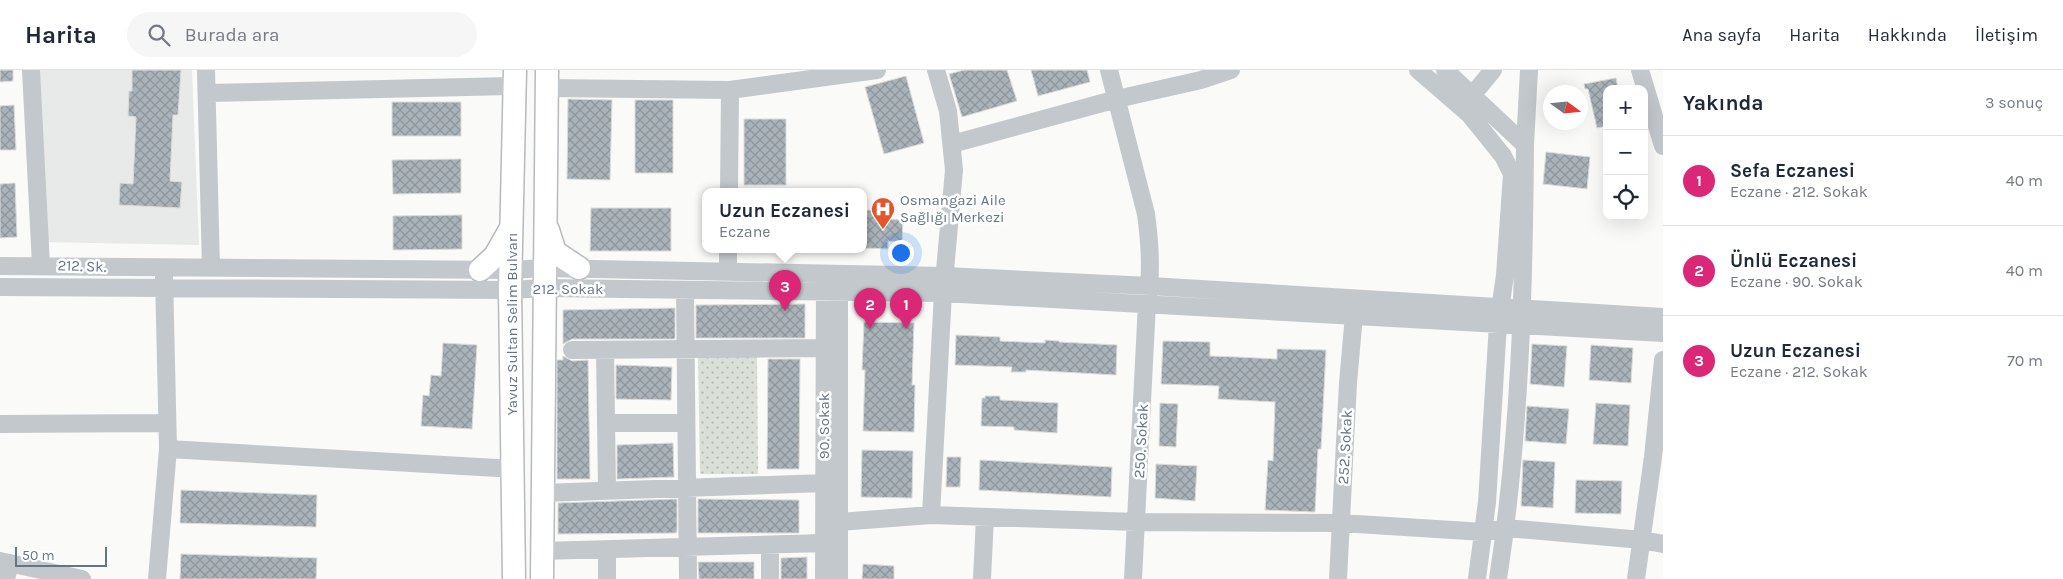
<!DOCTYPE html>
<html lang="tr">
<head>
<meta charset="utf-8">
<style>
  body { margin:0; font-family:Karla,sans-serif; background:#f6f6f7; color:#1f2937 }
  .controls { position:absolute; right:15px; top:15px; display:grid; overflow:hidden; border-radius:10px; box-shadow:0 5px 20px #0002 }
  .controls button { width:45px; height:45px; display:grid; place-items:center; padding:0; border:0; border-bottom:1px solid #e0e1e3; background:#fff; color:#1f2937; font:25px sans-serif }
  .compass { position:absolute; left:1543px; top:15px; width:45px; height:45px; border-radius:50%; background:#fff; box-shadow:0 5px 20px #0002; rotate:105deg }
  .scale { position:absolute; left:15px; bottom:12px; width:92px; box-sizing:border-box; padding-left:5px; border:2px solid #657683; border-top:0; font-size:14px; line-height:18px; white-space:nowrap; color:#657683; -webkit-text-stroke:4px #fff; paint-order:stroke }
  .you { position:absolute; left:900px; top:182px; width:18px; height:18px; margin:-12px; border:4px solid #fff; border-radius:50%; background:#1a73e8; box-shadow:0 0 0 8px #1a73e833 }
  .badge { display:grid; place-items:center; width:32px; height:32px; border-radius:50%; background:#db2777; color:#fff; font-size:16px; font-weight:700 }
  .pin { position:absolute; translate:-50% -41px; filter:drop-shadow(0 1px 2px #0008) }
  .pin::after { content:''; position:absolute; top:26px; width:18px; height:15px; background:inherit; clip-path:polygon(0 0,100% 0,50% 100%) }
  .popup { position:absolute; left:702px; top:118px; width:165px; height:65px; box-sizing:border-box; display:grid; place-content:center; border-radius:10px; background:#fff; filter:drop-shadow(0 1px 4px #0005); font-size:16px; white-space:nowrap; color:#747a83 }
  .popup b { font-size:19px; color:#1f2937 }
  .popup::after { content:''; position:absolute; left:50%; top:100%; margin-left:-10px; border:10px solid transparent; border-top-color:#fff }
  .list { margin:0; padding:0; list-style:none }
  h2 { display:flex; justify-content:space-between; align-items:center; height:65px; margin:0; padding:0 20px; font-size:21px }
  h2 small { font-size:16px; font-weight:400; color:#747a83 }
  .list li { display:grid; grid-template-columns:32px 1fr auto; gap:15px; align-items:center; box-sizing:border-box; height:90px; padding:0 20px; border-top:1px solid #e0e1e3 }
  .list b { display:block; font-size:19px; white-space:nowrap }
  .list p { margin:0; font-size:16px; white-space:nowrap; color:#747a83 }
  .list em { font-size:16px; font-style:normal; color:#747a83 }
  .icon { flex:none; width:28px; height:28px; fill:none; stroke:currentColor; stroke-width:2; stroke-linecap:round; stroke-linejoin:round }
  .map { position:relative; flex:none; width:1663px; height:509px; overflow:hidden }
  header { display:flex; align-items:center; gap:30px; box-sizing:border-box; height:70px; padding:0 25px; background:#fff; border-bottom:1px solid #e0e1e3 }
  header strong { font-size:24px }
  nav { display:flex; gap:28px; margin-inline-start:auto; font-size:18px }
  .search { width:350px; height:45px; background:#f6f6f7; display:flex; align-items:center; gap:12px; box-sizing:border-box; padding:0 18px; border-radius:28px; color:#747a83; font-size:19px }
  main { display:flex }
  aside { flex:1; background:#fff }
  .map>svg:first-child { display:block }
</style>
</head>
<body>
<header>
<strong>Harita</strong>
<div class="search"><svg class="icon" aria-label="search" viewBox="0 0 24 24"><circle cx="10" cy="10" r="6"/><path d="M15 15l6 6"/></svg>Burada ara</div>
<nav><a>Ana sayfa</a><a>Harita</a><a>Hakkında</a><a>İletişim</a></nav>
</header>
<main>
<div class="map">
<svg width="1663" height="509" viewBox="0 0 1663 509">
  <defs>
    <pattern id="grass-dots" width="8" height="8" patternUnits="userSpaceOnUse" patternTransform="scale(1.25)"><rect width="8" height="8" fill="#dadfd7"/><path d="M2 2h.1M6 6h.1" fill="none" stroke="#b4b9b4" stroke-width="1.8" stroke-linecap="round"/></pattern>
    <pattern id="building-cross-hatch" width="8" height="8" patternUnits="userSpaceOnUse" patternTransform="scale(1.25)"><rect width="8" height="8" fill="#aab3b9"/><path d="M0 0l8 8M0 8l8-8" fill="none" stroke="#8e969c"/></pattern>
  </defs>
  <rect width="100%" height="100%" fill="#fafaf8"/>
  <path fill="#e8e9e9" d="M35,0h157l7,175 -158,-3z"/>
  <path fill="url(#grass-dots)" d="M698,283l59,2 1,119h-58z"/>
  <path fill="url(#building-cross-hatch)" stroke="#dcdcda" d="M0,0h13v11l-13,1z
    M132,0h49l-3,45h-5l-3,66 12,1 -2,26 -61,-3 1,-22 13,1 3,-67 -8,-1 1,-25h3z
    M964,0h43l10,31 -55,16 -13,-43z
    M1031,0h56l3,12 -52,14z
    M906,6l18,67 -40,11 -19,-67z
    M1616,8l2,11h-11v37l-10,2 -9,-39h-3l-1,-5z
    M568,29l44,1 -2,80 -43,-1z
    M635,30h38v73h-38z
    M392,32h69v34h-69z
    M14,35l2,45h-16v-44z
    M744,49h42v66h-42z
    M1546,82l44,5 -3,32 -44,-5z
    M461,89v34l-68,1 -1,-34z
    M15,113l2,54 -17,1v-54z
    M591,138h80v43h-81z
    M867,140l23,1 -1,8 14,1 -1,22 -14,-1v8l-23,-1 -1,-31h3z
    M462,145v34l-69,1v-34z
    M805,234v34h-109v-33z
    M675,238v31h-103l-9,5v-34z
    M864,252l50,1 -2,62h3l-1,47 -51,-1 2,-61h-3z
    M956,265l44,2v4l45,2v-3l14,1v1l58,3 -1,30 -90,-5v2h-15l1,-5 -57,-2z
    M1163,271l47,1v14l27,1 40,2v-10l49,1 -5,99h-3l-3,63 -50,-2 3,-50 5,1 2,-59 -57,-3 1,-13 -58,-2z
    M443,273l34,2 -5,84 -51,-3 2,-31 6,1 2,-21 10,1z
    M1532,274l35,2 -3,41 -34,-3z
    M1591,275l42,3 -2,35 -42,-3z
    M563,286l9,5 16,-1 2,119h-33v-119h6z
    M768,289h32l-1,110h-32z
    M616,295l56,2 -1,33 -55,-1z
    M985,326h15v4l58,3 -1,30 -43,-3v-3l-33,-1 1,-28h3z
    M1160,333l18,1 -2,43 -17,-1z
    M1596,333l34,2 -2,41 -35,-2z
    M1527,336l42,3 -3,35 -41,-3z
    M673,373l1,34 -57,2v-34z
    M862,380l51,1 -1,47 -51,-1z
    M947,387h14l-1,30h-14z
    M980,390l132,7 -1,30 -132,-7z
    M1523,390l32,2 -2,46 -32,-2z
    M1156,394l41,2 -2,35 -40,-3z
    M1576,410l46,1 -1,33 -46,-1z
    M181,420l136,5 -1,32 -136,-4z
    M677,429v33l-2,1 -117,1v-31z
    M698,429l101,1v33h-101z
    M181,484l136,4 -1,21h-136z
    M807,487v22h-26v-21z
    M698,492h56v17h-55z
    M863,494l31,2v13h-32z"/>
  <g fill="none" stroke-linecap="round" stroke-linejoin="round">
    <g stroke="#b5babe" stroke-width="25">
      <path id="major" d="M548,160l7,22 24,16
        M480,200l15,-14 16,-28
        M514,509l-4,-289 5,-220
        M542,509l5,-509"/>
    </g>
    <path stroke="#c3c8cc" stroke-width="18" d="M31,0l10,195
      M206,0l5,198
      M1109,0l37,144c4,29 6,60 1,89l-14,276
      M1418,0l52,45 33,41 9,18 -7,101 -7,49 -11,178 -10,77
      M1445,0l80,75c-1,145 -5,291 -27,434
      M1640,0l23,76
      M547,18l183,2 147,-20
      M207,23l308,-7
      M1465,34l28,-34
      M952,74l165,-45 84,-19 30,-10
      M1525,75l4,-75
      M729,122l1,-102
      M0,196l511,4 34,-2 399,8 206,10 513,31
      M728,201v-21
      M0,217l510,3 35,-2 398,5 720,40
      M685,220l3,289
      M572,280l253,-2
      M605,280l2,140
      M606,353h80
      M0,354l167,-1
      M168,379l345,20
      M542,423l282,-10
      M931,445l12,-222 11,-123 -6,-59 -12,-41
      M839,452l92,-7 206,7 204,1 143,9 22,-4 136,12 21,4
      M770,475v34
      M607,480v29
      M541,481l283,-8
      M0,491l82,18
      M6,509l4,-16
      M157,509l11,-130 -4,-173
      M824,509l1,-298
      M839,509v-298
      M982,509l3,-62
      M1338,509l10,-196 6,-68
      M1636,509l17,-122 10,-97"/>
    <use href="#major" stroke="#fff" stroke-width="22"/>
  </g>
  <defs>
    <g id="hospital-pin" transform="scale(1.25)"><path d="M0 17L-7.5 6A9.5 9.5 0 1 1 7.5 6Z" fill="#e4572e" stroke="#fff"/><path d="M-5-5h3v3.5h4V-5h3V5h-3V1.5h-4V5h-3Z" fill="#fff"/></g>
  </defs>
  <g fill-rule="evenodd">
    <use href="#hospital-pin" x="883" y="139"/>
  </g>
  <g text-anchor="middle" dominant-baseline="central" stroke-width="5" stroke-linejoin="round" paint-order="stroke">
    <g font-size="15" fill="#657683" stroke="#fff" text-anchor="start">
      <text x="900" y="130">Osmangazi Aile<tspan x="900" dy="17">Sağlığı Merkezi</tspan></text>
    </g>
    <g font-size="15" fill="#657683" stroke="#fff">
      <text transform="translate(82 196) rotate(2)">212. Sk.</text>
      <text x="568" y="219">212. Sokak</text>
      <text transform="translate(512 254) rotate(-90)">Yavuz Sultan Selim Bulvarı</text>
      <text transform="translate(824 356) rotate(-90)">90. Sokak</text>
      <text transform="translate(1141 371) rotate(-87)">250. Sokak</text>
      <text transform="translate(1345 377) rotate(-87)">252. Sokak</text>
    </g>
  </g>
</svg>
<div class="controls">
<button>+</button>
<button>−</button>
<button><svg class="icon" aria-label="locate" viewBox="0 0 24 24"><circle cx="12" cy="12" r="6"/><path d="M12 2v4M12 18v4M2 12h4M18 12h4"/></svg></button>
</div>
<svg class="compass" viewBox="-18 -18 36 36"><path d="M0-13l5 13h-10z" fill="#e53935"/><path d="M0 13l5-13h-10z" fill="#747a83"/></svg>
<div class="scale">50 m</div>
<div class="you"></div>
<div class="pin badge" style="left:906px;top:259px">1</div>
<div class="pin badge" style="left:870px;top:259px">2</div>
<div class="pin badge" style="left:785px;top:241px">3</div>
<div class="popup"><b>Uzun Eczanesi</b>Eczane</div>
</div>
<aside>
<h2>Yakında<small>3 sonuç</small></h2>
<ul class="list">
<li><span class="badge">1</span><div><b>Sefa Eczanesi</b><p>Eczane · 212. Sokak</p></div><em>40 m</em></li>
<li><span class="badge">2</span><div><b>Ünlü Eczanesi</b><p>Eczane · 90. Sokak</p></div><em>40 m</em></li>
<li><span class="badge">3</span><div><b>Uzun Eczanesi</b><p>Eczane · 212. Sokak</p></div><em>70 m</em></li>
</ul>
</aside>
</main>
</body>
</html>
